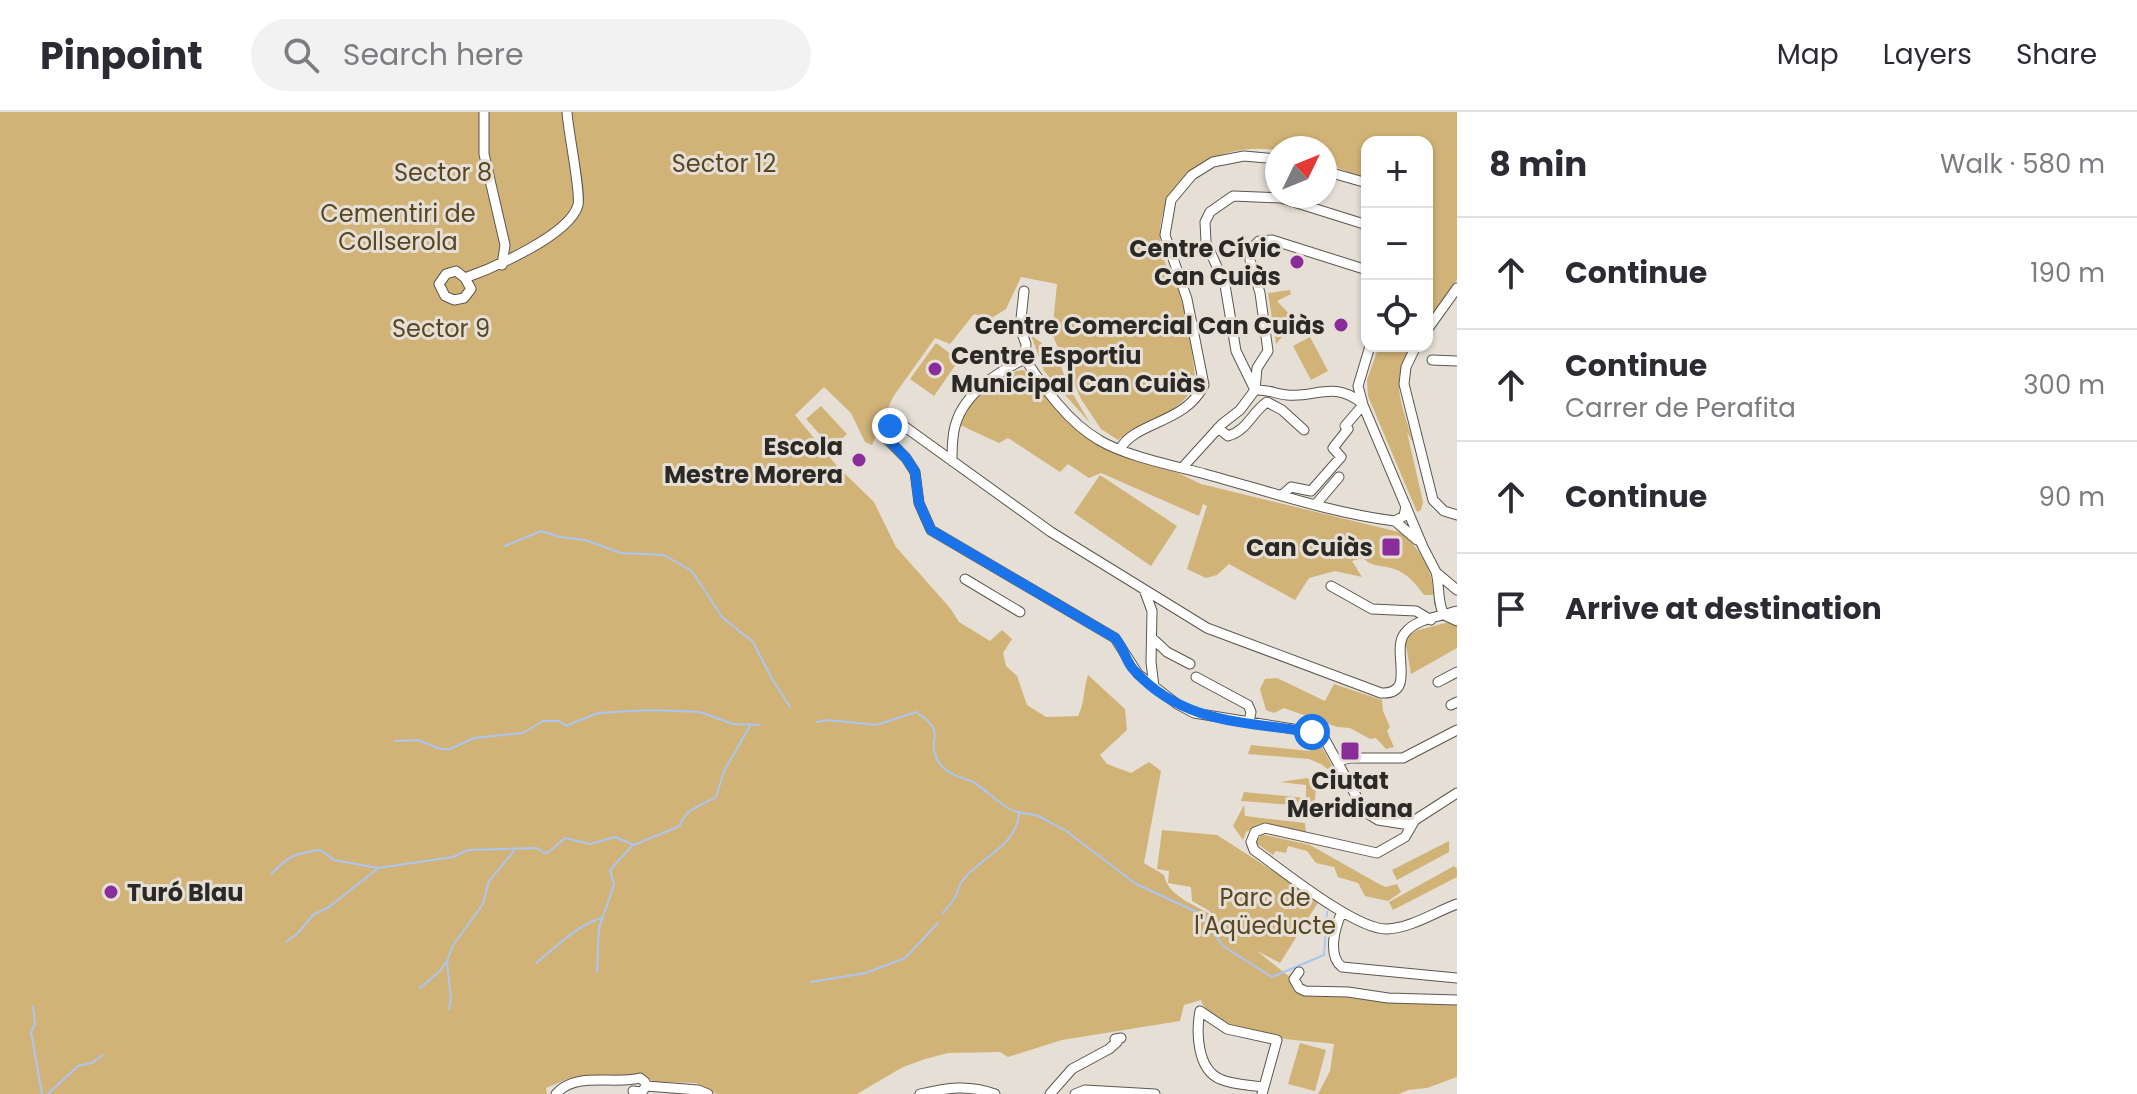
<!DOCTYPE html>
<html lang="en">
<head>
<meta charset="utf-8">
<style>
  body { margin:0; font-family:Poppins,sans-serif; background:#f2f2f3; color:#2b2b33 }
  .controls { position:absolute; right:24px; top:24px; display:grid; overflow:hidden; border-radius:16px; box-shadow:0 2px 6px #0004 }
  .controls button { width:72px; height:72px; display:grid; place-items:center; padding:0; border:0; border-bottom:2px solid #e1e1e2; background:#fff; color:#2b2b33; font:40px sans-serif }
  .compass { position:absolute; left:1265px; top:24px; width:72px; height:72px; border-radius:50%; background:#fff; box-shadow:0 2px 6px #0004; rotate:47deg }
  .stop { position:absolute; width:24px; height:24px; margin:-18px; border:6px solid #1a73e8; border-radius:50%; background:#fff }
  .stop.end { background:#1a73e8; border-color:#fff; box-shadow:0 2px 8px #0008 }
  .list { margin:0; padding:0; list-style:none }
  h2 { display:flex; justify-content:space-between; align-items:center; height:104px; margin:0; padding:0 32px; font-size:34px }
  h2 small { font-size:26px; font-weight:400; color:#7c7c81 }
  .list li { display:grid; grid-template-columns:52px 1fr auto; gap:24px; align-items:center; box-sizing:border-box; height:112px; padding:0 32px; border-top:2px solid #e1e1e2 }
  .list b { display:block; font-size:30px; white-space:nowrap }
  .list p { margin:0; font-size:26px; white-space:nowrap; color:#7c7c81 }
  .list em { font-size:26px; font-style:normal; color:#7c7c81 }
  .icon { flex:none; width:44px; height:44px; fill:none; stroke:currentColor; stroke-width:2; stroke-linecap:round; stroke-linejoin:round }
  .map { position:relative; flex:none; width:1457px; height:982px; overflow:hidden }
  header { display:flex; align-items:center; gap:48px; box-sizing:border-box; height:112px; padding:0 40px; background:#fff; border-bottom:2px solid #e1e1e2 }
  header strong { font-size:38px }
  nav { display:flex; gap:44px; margin-inline-start:auto; font-size:28px }
  .search { width:560px; height:72px; background:#f2f2f3; display:flex; align-items:center; gap:20px; box-sizing:border-box; padding:0 28px; border-radius:44px; color:#7c7c81; font-size:30px }
  main { display:flex }
  aside { flex:1; background:#fff }
  .map>svg:first-child { display:block }
</style>
</head>
<body>
<header>
<strong>Pinpoint</strong>
<div class="search"><svg class="icon" aria-label="search" viewBox="0 0 24 24"><circle cx="10" cy="10" r="6"/><path d="M15 15l6 6"/></svg>Search here</div>
<nav><a>Map</a><a>Layers</a><a>Share</a></nav>
</header>
<main>
<div class="map">
<svg width="1457" height="982" viewBox="0 0 1457 982">
  <rect width="100%" height="100%" fill="#e5dfd5"/>
  <path fill="#d1b378" d="M0,0h1457v168l-30,44v-182h-60v37l-42,-16v-15h-48v2c-32,-4 -60,2 -86,21 -28,21 -39,62 -25,94 4,9 10,18 13,27 7,20 10,40 13,60 1,12 5,25 0,36 -9,23 -53,38 -74,52l-17,-11 -20,-30 -29,-65 5,-50 -36,-7 -15,32 -16,10 -16,-5 -24,30 -15,-6 -42,59 -21,48 -7,-3 -14,-29 -27,-26 -29,28 42,51 37,36 22,45 54,61 9,14 31,19 12,-11 10,9 -9,14 3,13 11,10 10,29 19,12 32,-1c7,-14 5,-26 10,-41l37,34 2,21 -27,25 7,9 24,9 18,-11 12,9 -17,92 20,12c4,23 37,32 54,44l-10,-9 -16,-9 -1,-14 -23,-4 1,-12 -12,-2 5,-39 55,5 98,63 4,3 -39,62 -23,-12 34,27 2,12 103,13h61v74l-30,11 -19,2 -9,4h-81l12,-23 4,-27c-35,-5 -120,-5 -133,-44l-17,5 -4,16 -118,19 -54,17 -8,-5 -52,1 -23,6 -22,8 -46,27h-140l-21,-11 -42,-1 -12,-7 -72,3 -24,10 1,6h-547z
    M1290,178l1,4 -14,7 16,17 -5,12 -12,14 -8,-51z
    M1031,223l26,20 11,31 22,37 -46,-52z
    M1310,225l18,34 -17,9 -18,-34z
    M936,231l23,17 -25,36 -24,-17z
    M1379,234h33c-24,36 -9,59 1,97l-6,-11 16,70 -2,8 -4,2 -49,-116 -1,-16z
    M1024,258l52,59 19,14 83,30 23,11 202,49c15,16 32,38 30,62h-9c-8,-11 -17,-22 -30,-26 -11,-4 -23,-2 -31,-11l-11,3 10,16 -27,-6 -26,7 -14,22 -66,-36 -12,11 -11,3 -19,-9 20,-63 -4,-2 -4,12 -98,-43 -12,5 -21,-14 -8,8 -52,-34 -9,5 -39,-18c10,-26 36,-53 64,-55z
    M821,294l26,28 -15,14 -26,-29z
    M1100,363l77,51 -26,40 -77,-53z
    M1457,508v28l-46,26 -6,-34 10,-9z
    M1277,566l48,23 9,-17 48,16 1,11 7,16 -3,4 7,16 -8,2 -10,-11 -6,1 -20,-11 -13,-1 -53,-19 -10,5 -8,-3 -6,-21 5,-10z
    M1311,631l9,1 19,34 -18,-14 -12,-5 -61,-5 3,-9 59,6z
    M1307,666l9,7 -2,31 -7,-10 -66,-5 3,-9 62,6v-13l-26,-3z
    M1244,693l1,11 60,7 1,11 -46,-10 -14,8 -3,8 -10,-14z
    M1261,722l49,11 69,39 7,3 11,-3 4,8 -13,9 -23,-5 -7,-13 -20,-6 -4,-10 -18,-4 -9,-12 -19,-5 -2,7 -10,-2 -3,4 -17,-12z
    M1449,729v11l-52,28 -5,-10z
    M1454,754l3,3v8l-64,33 -4,-8z
    M1300,931l26,7 -11,41 -27,-7z"/>
  <g fill="none" stroke-linecap="round" stroke-linejoin="round">
    <path stroke="#abc6f2" stroke-width="2" d="M505,434l36,-15 19,6 25,3 36,13 43,2 28,16 30,46 31,25 19,37 18,28
      M817,610l10,-2 49,5 40,-13c36,24 6,25 24,52 8,11 22,13 33,18 8,4 25,20 35,26 10,7 19,4 30,8 10,4 17,10 27,14l71,54 63,29 24,33 49,31 52,-22 3,-43
      M395,629l23,-1 22,9h10l24,-11 49,-5 20,-12h16l7,5 32,-13 51,-3 51,2 33,12 27,1
      M271,762c19,-19 24,-21 50,-24l13,10 44,8 75,-11 15,-7 69,-2 7,5 5,-1 16,-14 25,6 25,-7 19,8 46,-19c3,-16 22,-21 36,-29l8,-26 26,-45
      M942,802c4,-5 9,-10 12,-15 4,-6 4,-12 8,-18 18,-24 54,-34 57,-67
      M286,830l11,-8 16,-19 16,-8 48,-38
      M447,850l4,37 -2,10
      M536,851c20,-16 40,-37 65,-45
      M597,860l2,-44 15,-43 -4,-15 22,-24
      M811,870l55,-9 39,-15 33,-35
      M420,876l20,-17 7,-10 6,-16 30,-41 6,-23 25,-30
      M33,894l2,18 -4,8 11,62
      M48,982l30,-28 14,-3 11,-8"/>
    <g stroke="#5c574e" stroke-width="11">
      <path id="minor" d="M484,0v42l21,91 -3,20
        M1325,59l42,12
        M456,159l9,7 6,11 -7,9 -10,2 -9,-4 -6,-12 7,-10z
        M465,166c28,-10 105,-43 113,-73 3,-13 -10,-74 -11,-93
        M1024,179l-4,37 6,16 -1,15
        M1427,218l30,-42
        M1370,234l-12,40 5,19 60,142 13,25c4,14 1,31 8,43
        M1416,234l-10,21 -2,17 29,116 11,11 13,4
        M1432,248l25,1
        M1362,291c-29,-23 -46,-5 -75,-8 -11,-1 -20,-6 -32,-5l2,-22 11,-17 -8,-58 -10,-33 1,-11 8,-8 13,-1 95,30
        M1218,316l10,8c19,-5 24,-24 39,-34l15,8 22,20
        M1120,337c16,-28 65,-25 84,-64l-17,-86 -22,-64 6,-35 21,-25 21,-13 31,-6 33,3
        M952,349c0,-12 0,-27 4,-38 9,-30 43,-52 69,-64 20,30 43,63 74,81 26,16 76,26 106,34 63,17 126,39 190,47l9,-5 2,-10
        M1182,356l40,-44 18,-14 15,-20 -19,-39 -11,-66 -19,-43 -1,-20 5,-10 23,-16 48,2 86,27
        M1282,383l9,-8 20,4 30,-34 -8,-9 15,-19 -3,-3 18,-21
        M1316,392l23,-27
        M1395,409l22,19
        M1438,462l19,16
        M965,467l55,33
        M1331,474l41,23 44,2 15,9
        M1145,480l7,19 -1,51 3,25
        M1444,503l13,6
        M1152,526l15,14 23,12
        M1196,565l52,28 3,7 -2,10
        M1438,570l19,-10
        M1451,593l6,-3
        M1337,649l13,-3h53l54,-28
        M1457,681l-42,27 -10,17 -28,16 -112,-25 -10,4 -4,10 3,8c28,20 102,80 133,79 24,-1 48,-17 70,-25
        M1410,713l-32,-5 -13,-8 -41,-74 -12,-6 -118,-19 -17,-9 -39,-30 -23,-36 -184,-108 -12,-27 -4,-31 -9,-14 -18,-18 -1,-10 7,-7 7,1 150,108 156,96 174,65c37,2 9,-43 24,-60 10,-14 36,-17 52,-22
        M1342,800c-7,15 -15,43 0,55l115,11
        M1299,860l-5,7 5,9 6,3 43,1 40,6 69,2
        M646,974l52,4 10,4
        M633,979l9,1 4,-6
        M556,982c19,-23 59,-9 84,-16l5,4 1,4
        M920,982c27,-6 47,-10 75,0
        M1050,982l22,-25 37,-20 8,-7 -2,-3 6,-1
        M1075,982l10,-4 70,4
        M1262,982l2,-7 13,-47 -50,-11 -27,-18c-4,21 -3,58 20,68 13,6 30,6 44,8"/>
    </g>
    <use href="#minor" stroke="#fff" stroke-width="9"/>
  </g>
  <g fill="none" stroke-linecap="round" stroke-linejoin="round">
    <path stroke="#1a73e8" stroke-width="10" d="M890,314l-3,12 19,20 9,14 4,31 12,27 184,108c9,9 10,23 19,32 48,54 112,52 178,62"/>
  </g>
  <g fill="#882d99" stroke="#e5dfd5" stroke-width="3">
    <circle cx="1297" cy="150" r="8"/>
    <circle cx="1341" cy="213" r="8"/>
    <circle cx="935" cy="257" r="8"/>
    <circle cx="859" cy="348" r="8"/>
    <rect x="1381" y="425" width="20" height="20" rx="4"/>
    <rect x="1340" y="629" width="20" height="20" rx="4"/>
    <circle cx="111" cy="780" r="8"/>
  </g>
  <g text-anchor="middle" dominant-baseline="central" stroke-width="6" stroke-linejoin="round" paint-order="stroke">
    <g font-size="24" fill="#594723" stroke="#e5dfd5">
      <text x="724" y="51">Sector 12</text>
      <text x="443" y="60">Sector 8</text>
      <text x="398" y="101">Cementiri de<tspan x="398" dy="28">Collserola</tspan></text>
      <text x="441" y="216">Sector 9</text>
      <text x="1265" y="785">Parc de<tspan x="1265" dy="28">l'Aqüeducte</tspan></text>
    </g>
    <g font-size="24" font-weight="bold" fill="#2b2925" stroke="#e5dfd5" text-anchor="end">
      <text x="1281" y="136">Centre Cívic<tspan x="1281" dy="28">Can Cuiàs</tspan></text>
      <text x="1325" y="213">Centre Comercial Can Cuiàs</text>
      <text x="951" y="243" text-anchor="start">Centre Esportiu<tspan x="951" dy="28">Municipal Can Cuiàs</tspan></text>
      <text x="843" y="334">Escola<tspan x="843" dy="28">Mestre Morera</tspan></text>
      <text x="1373" y="435">Can Cuiàs</text>
      <text x="1350" y="668" text-anchor="middle">Ciutat<tspan x="1350" dy="28">Meridiana</tspan></text>
      <text x="127" y="780" text-anchor="start">Turó Blau</text>
    </g>
  </g>
</svg>
<div class="controls">
<button>+</button>
<button>−</button>
<button><svg class="icon" aria-label="locate" viewBox="0 0 24 24"><circle cx="12" cy="12" r="6"/><path d="M12 2v4M12 18v4M2 12h4M18 12h4"/></svg></button>
</div>
<svg class="compass" viewBox="-18 -18 36 36"><path d="M0-13l5 13h-10z" fill="#e53935"/><path d="M0 13l5-13h-10z" fill="#7c7c81"/></svg>
<div class="stop" style="left:1312px;top:620px"></div>
<div class="stop end" style="left:890px;top:314px"></div>
</div>
<aside>
<h2>8 min<small>Walk · 580 m</small></h2>
<ul class="list">
<li><svg class="icon" aria-label="ahead" viewBox="0 0 24 24"><path d="M12 20V5M6 11l6-6 6 6"/></svg><div><b>Continue</b></div><em>190 m</em></li>
<li><svg class="icon" aria-label="ahead" viewBox="0 0 24 24"><path d="M12 20V5M6 11l6-6 6 6"/></svg><div><b>Continue</b><p>Carrer de Perafita</p></div><em>300 m</em></li>
<li><svg class="icon" aria-label="ahead" viewBox="0 0 24 24"><path d="M12 20V5M6 11l6-6 6 6"/></svg><div><b>Continue</b></div><em>90 m</em></li>
<li><svg class="icon" aria-label="arrive" viewBox="0 0 24 24"><path d="M6 21V4h12l-3 4 3 4H6"/></svg><div><b>Arrive at destination</b></div></li>
</ul>
</aside>
</main>
</body>
</html>
